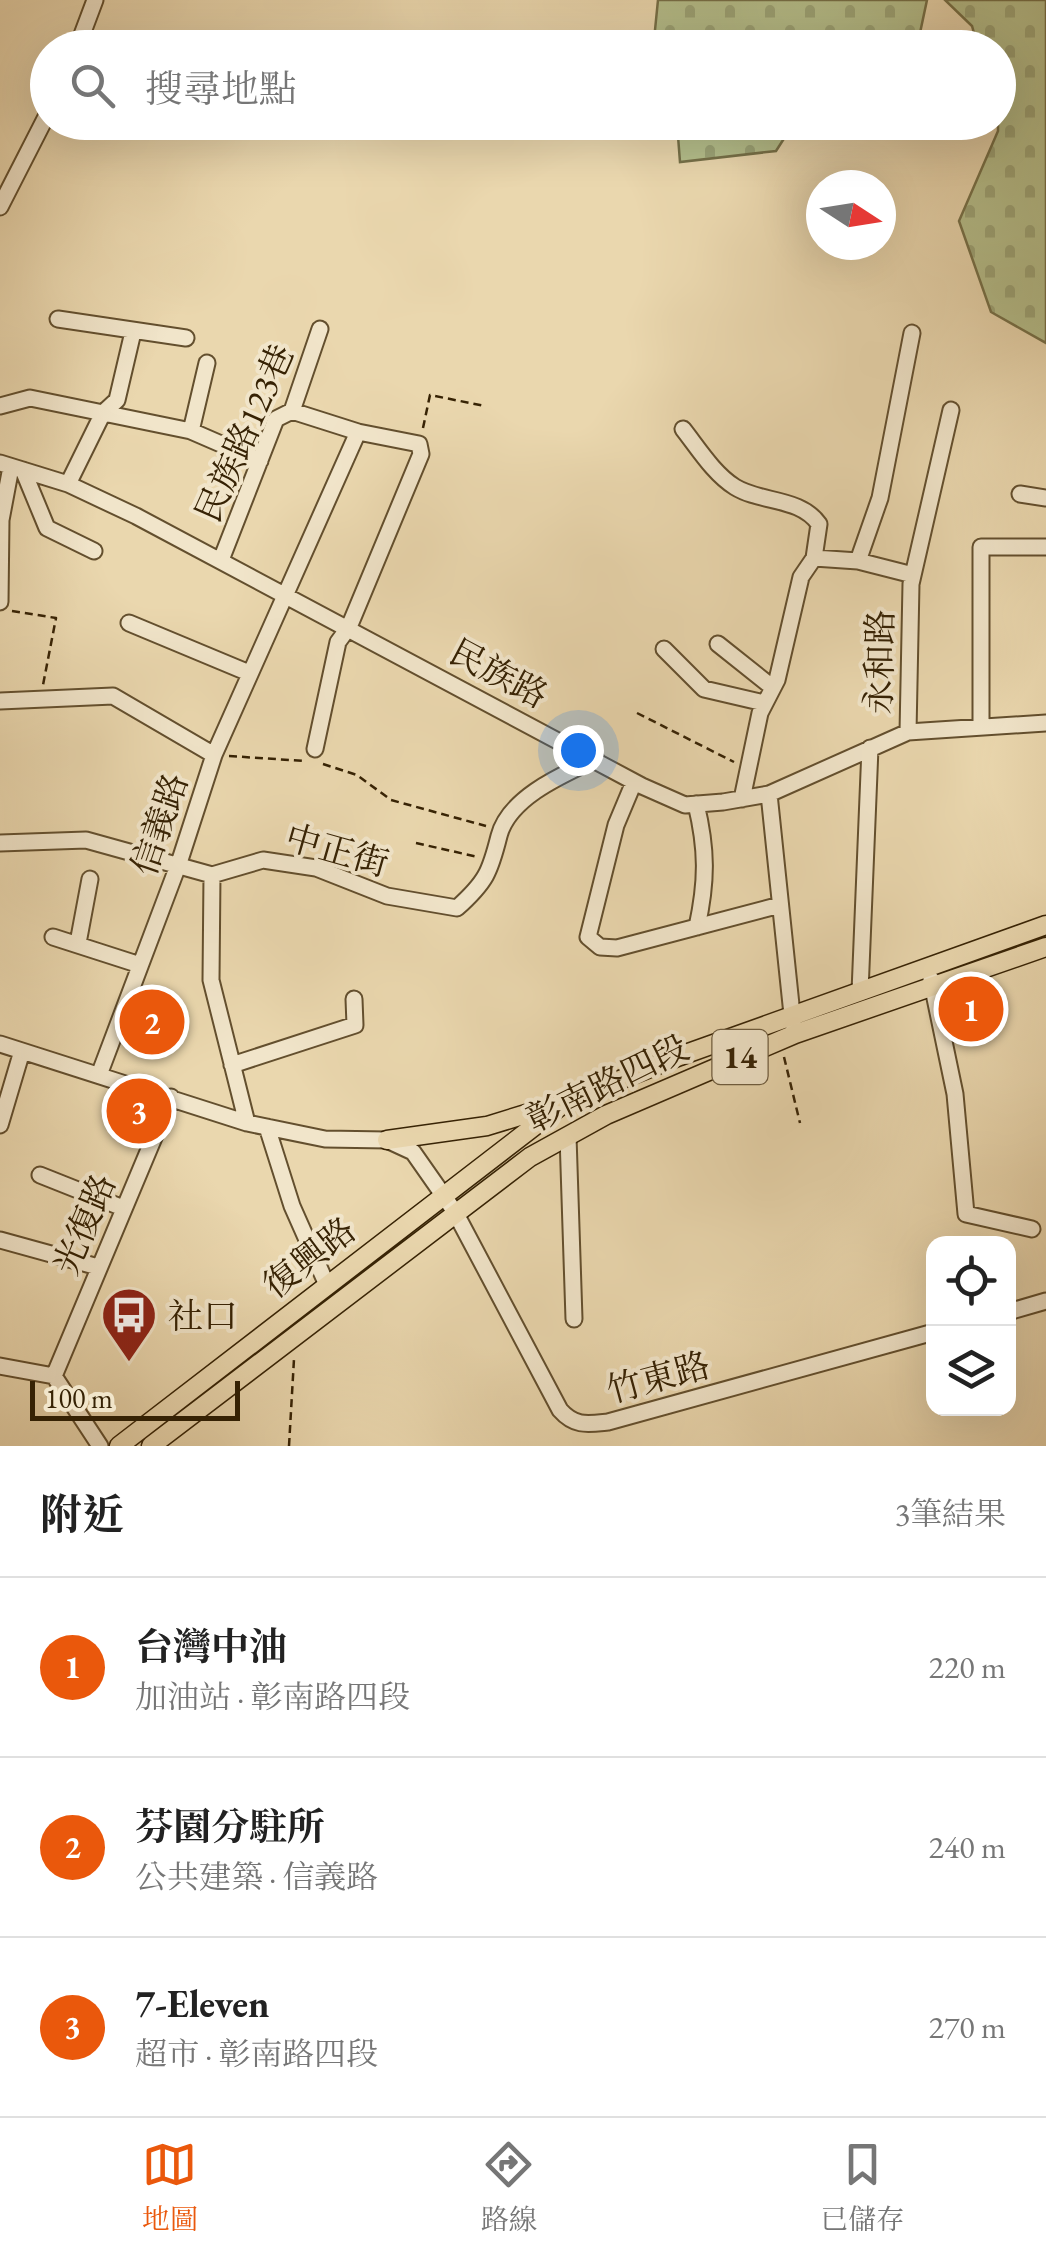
<!DOCTYPE html>
<html lang="zh-TW">
<head>
<meta charset="utf-8">
<style>
  body { margin:0; font-family:"EB Garamond","Noto Serif TC",serif; background:#f2f2f2; color:#222 }
  .controls { position:absolute; right:30px; bottom:30px; display:grid; overflow:hidden; border-radius:20px; box-shadow:0 10px 40px #0002 }
  .controls button { width:90px; height:90px; display:grid; place-items:center; padding:0; border:0; border-bottom:2px solid #e0e0e0; background:#fff; color:#222; font:50px sans-serif }
  .compass { position:absolute; left:806px; top:170px; width:90px; height:90px; border-radius:50%; background:#fff; box-shadow:0 10px 40px #0002; rotate:102deg }
  .scale { position:absolute; left:30px; bottom:25px; width:210px; box-sizing:border-box; padding-left:10px; border:5px solid #362204; border-top:0; font-size:28px; line-height:35px; white-space:nowrap; color:#362204; -webkit-text-stroke:8px #f1e5ca; paint-order:stroke }
  .you { position:absolute; left:578px; top:750px; width:35px; height:35px; margin:-25px; border:8px solid #fff; border-radius:50%; background:#1a73e8; box-shadow:0 0 0 15px #1a73e833 }
  .badge { display:grid; place-items:center; width:65px; height:65px; border-radius:50%; background:#ea580c; color:#fff; font-size:32px; font-weight:700 }
  .pin { position:absolute; translate:-50% -50%; border:5px solid #fff; box-shadow:0 2px 10px #0006 }
  .list { margin:0; padding:0; list-style:none }
  h2 { display:flex; justify-content:space-between; align-items:center; height:130px; margin:0; padding:0 40px; font-size:42px }
  h2 small { font-size:32px; font-weight:400; color:#767676 }
  .list li { display:grid; grid-template-columns:65px 1fr auto; gap:30px; align-items:center; box-sizing:border-box; height:180px; padding:0 40px; border-top:2px solid #e0e0e0 }
  .list b { display:block; font-size:38px; white-space:nowrap }
  .list p { margin:0; font-size:32px; white-space:nowrap; color:#767676 }
  .list em { font-size:32px; font-style:normal; color:#767676 }
  .icon { flex:none; width:55px; height:55px; fill:none; stroke:currentColor; stroke-width:2; stroke-linecap:round; stroke-linejoin:round }
  .map { position:relative; flex:none; width:1046px; height:1446px; overflow:hidden }
  .search { position:absolute; background:#fff; box-shadow:0 10px 40px #0002; left:30px; right:30px; top:30px; height:110px; display:flex; align-items:center; gap:25px; box-sizing:border-box; padding:0 35px; border-radius:55px; color:#767676; font-size:38px }
  .sheet { height:670px; background:#fff }
  nav { display:flex; justify-content:space-around; align-items:center; box-sizing:border-box; height:140px; border-top:2px solid #e0e0e0; background:#fff; font-size:28px; color:#767676 }
  nav a { display:grid; justify-items:center; gap:5px }
  nav .on { color:#ea580c }
  .map>svg:first-child { display:block }
</style>
</head>
<body>
<div class="map">
<svg width="1046" height="1446" viewBox="0 0 1046 1446">
  <defs>
    <pattern id="cemetery-stones" width="16" height="16" patternUnits="userSpaceOnUse" patternTransform="scale(2.5)"><rect width="16" height="16" fill="#b5bf8c"/><path d="M2 7V4a2 2 0 0 1 4 0v3zM10 15v-3a2 2 0 0 1 4 0v3z" fill="#9ca477"/></pattern>
  </defs>
  <rect width="100%" height="100%" fill="#ead7ae"/>
  <filter id="stains"><feTurbulence type="fractalNoise" baseFrequency=".002" numOctaves="4"/><feColorMatrix values="0 0 0 0 .2 0 0 0 0 .09 0 0 0 0 .02 0 0 0 .5 -.17"/></filter>
  <radialGradient id="worn" r=".72"><stop offset=".6" stop-color="#630" stop-opacity="0"/><stop offset="1" stop-color="#630" stop-opacity=".3"/></radialGradient>
  <path fill="url(#cemetery-stones)" stroke="#767048" stroke-width="2.5" d="M658,0h269l-10,47 -260,1 -3,-8z
    M945,0h101v343l-55,-31 -32,-91 39,-90v-83l-20,-1 -6,-21z
    M677,123v-1l117,1 -18,28 -96,11z"/>
  <g fill="none" stroke-linecap="round" stroke-linejoin="round">
    <g stroke="#634f2e" stroke-width="19">
      <path id="minor" d="M77,48l18,-48
        M0,207l48,-94
        M58,319l128,19
        M0,406l30,-8 161,33 69,30
        M292,411l66,21 61,12 2,10 -72,173 -11,15 -23,107
        M683,429c15,19 31,45 52,58 26,16 65,10 84,37l-5,34
        M191,431l16,-68
        M0,463l68,21 68,32 506,270 43,19 38,-3 46,-8 139,-62 138,-9
        M23,470l24,58 47,23
        M68,484l35,-71 14,-13 16,-68
        M1020,494l26,4
        M814,558l44,3 55,14
        M221,560l55,-141 16,-8 28,-82
        M858,561l22,-63 32,-165
        M0,602l1,-82 10,-53
        M129,623l120,50
        M718,644l54,43
        M664,649l40,40 60,14
        M0,701l113,-5 101,59
        M981,727v-180h65
        M908,732l3,-148 40,-174
        M634,782l-18,43 -28,112 12,10 17,1 163,-43
        M769,794l24,230
        M742,799l18,-86 17,-33 24,-103 13,-19
        M696,804c11,45 11,77 1,123
        M0,843l86,-3 126,35 51,-15 53,8 71,28 70,12c29,-26 33,-36 42,-72 10,-39 65,-62 97,-77
        M212,875l-1,105 36,143
        M53,937l87,28
        M78,943l12,-64
        M931,979l24,115 11,120 66,15
        M860,992l10,-244
        M0,1044l247,79 78,16 62,1 26,12 42,60 105,198c15,17 28,14 48,12l326,-90
        M232,1065l123,-40 -1,-26
        M99,1075l80,-212 35,-108 144,-323
        M0,1125l22,-74
        M267,1127l25,79 35,79
        M568,1136l6,183
        M40,1175l83,33
        M0,1240l98,27
        M1008,1312l38,-11
        M0,1366l54,10 46,70
        M54,1376l117,-279"/>
    </g>
    <g stroke="#362204" stroke-width="21">
      <path id="major" d="M387,1140l100,-14 65,-20
        M119,1446l448,-345 113,-45 366,-131
        M151,1446l379,-289 76,-42 189,-81 251,-87"/>
    </g>
    <path stroke="#362204" stroke-width="2.5" stroke-dasharray="8 5" stroke-linecap="butt" d="M423,428l7,-33 55,11
      M12,611l44,7 -13,67
      M637,713l97,49
      M229,756l76,5
      M323,764l34,11 34,25 95,26
      M416,843l62,14
      M784,1057l16,66
      M289,1446l5,-87"/>
    <use href="#minor" stroke="#f1e5ca" stroke-width="15"/>
    <use href="#major" stroke="#ead7ae" stroke-width="18"/>
  </g>
  <defs>
    <g id="bus-pin" transform="scale(2.875)"><path d="M0 17L-7.5 6A9.5 9.5 0 1 1 7.5 6Z" fill="#8f2418" stroke="#f1e5ca"/><path d="M-5-6H5V4H4V6H2V4H-2V6H-4V4H-5ZM-3.5-4V0h7V-4ZM-3.5 1.2v1.5H-2V1.2ZM2 1.2v1.5H3.5V1.2Z" fill="#fff"/></g>
  </defs>
  <g fill-rule="evenodd">
    <use href="#bus-pin" x="129" y="1315"/>
  </g>
  <g text-anchor="middle" dominant-baseline="central" stroke-width="8" stroke-linejoin="round" paint-order="stroke">
    <rect fill="#f1e5ca" stroke="#6e5c3f" stroke-width="2.5" x="712.5" y="1030" width="55" height="54" rx="8"/>
    <g font-size="32" font-weight="bold" fill="#362204">
      <text x="740" y="1057">14</text>
    </g>
    <g font-size="35" fill="#362204" stroke="#f1e5ca">
      <text transform="translate(244 433) rotate(-66)">民族路123巷</text>
      <text transform="translate(879 662) rotate(-89)">永和路</text>
      <text transform="translate(499 673) rotate(28)">民族路</text>
      <text transform="translate(159 824) rotate(-71)">信義路</text>
      <text transform="translate(337 850) rotate(16)">中正街</text>
      <text transform="translate(607 1083) rotate(-26)">彰南路四段</text>
      <text transform="translate(84 1224) rotate(-67)">光復路</text>
      <text transform="translate(309 1257) rotate(-38)">復興路</text>
      <text transform="translate(658 1377) rotate(-15)">竹東路</text>
    </g>
    <g font-size="35" fill="#362204" stroke="#f1e5ca" text-anchor="start">
      <text x="168" y="1315">社口</text>
    </g>
  </g>
  <rect width="100%" height="100%" filter="url(#stains)"/>
  <rect width="100%" height="100%" fill="url(#worn)"/>
</svg>
<div class="controls">
<button><svg class="icon" aria-label="locate" viewBox="0 0 24 24"><circle cx="12" cy="12" r="6"/><path d="M12 2v4M12 18v4M2 12h4M18 12h4"/></svg></button>
<button><svg class="icon" aria-label="layers" viewBox="0 0 24 24"><path d="M12 4l9 5-9 5-9-5zM3 14l9 5 9-5"/></svg></button>
</div>
<svg class="compass" viewBox="-18 -18 36 36"><path d="M0-13l5 13h-10z" fill="#e53935"/><path d="M0 13l5-13h-10z" fill="#767676"/></svg>
<div class="scale">100 m</div>
<div class="you"></div>
<div class="pin badge" style="left:971px;top:1009px">1</div>
<div class="pin badge" style="left:152px;top:1022px">2</div>
<div class="pin badge" style="left:139px;top:1111px">3</div>
<div class="search"><svg class="icon" aria-label="search" viewBox="0 0 24 24"><circle cx="10" cy="10" r="6"/><path d="M15 15l6 6"/></svg>搜尋地點</div>
</div>
<section class="sheet">
<h2>附近<small>3筆結果</small></h2>
<ul class="list">
<li><span class="badge">1</span><div><b>台灣中油</b><p>加油站 · 彰南路四段</p></div><em>220 m</em></li>
<li><span class="badge">2</span><div><b>芬園分駐所</b><p>公共建築 · 信義路</p></div><em>240 m</em></li>
<li><span class="badge">3</span><div><b>7-Eleven</b><p>超市 · 彰南路四段</p></div><em>270 m</em></li>
</ul>
</section>
<nav>
<a class="on"><svg class="icon" aria-label="map" viewBox="0 0 24 24"><path d="M3 6l6-2 6 2 6-2v14l-6 2-6-2-6 2zM9 4v14M15 6v14"/></svg>地圖</a>
<a><svg class="icon" aria-label="directions" viewBox="0 0 24 24"><path d="M12 3l9 9-9 9-9-9zM9 14v-3h6M13 9l2 2-2 2"/></svg>路線</a>
<a><svg class="icon" aria-label="saved" viewBox="0 0 24 24"><path d="M7 4h10v16l-5-4-5 4z"/></svg>已儲存</a>
</nav>
</body>
</html>
